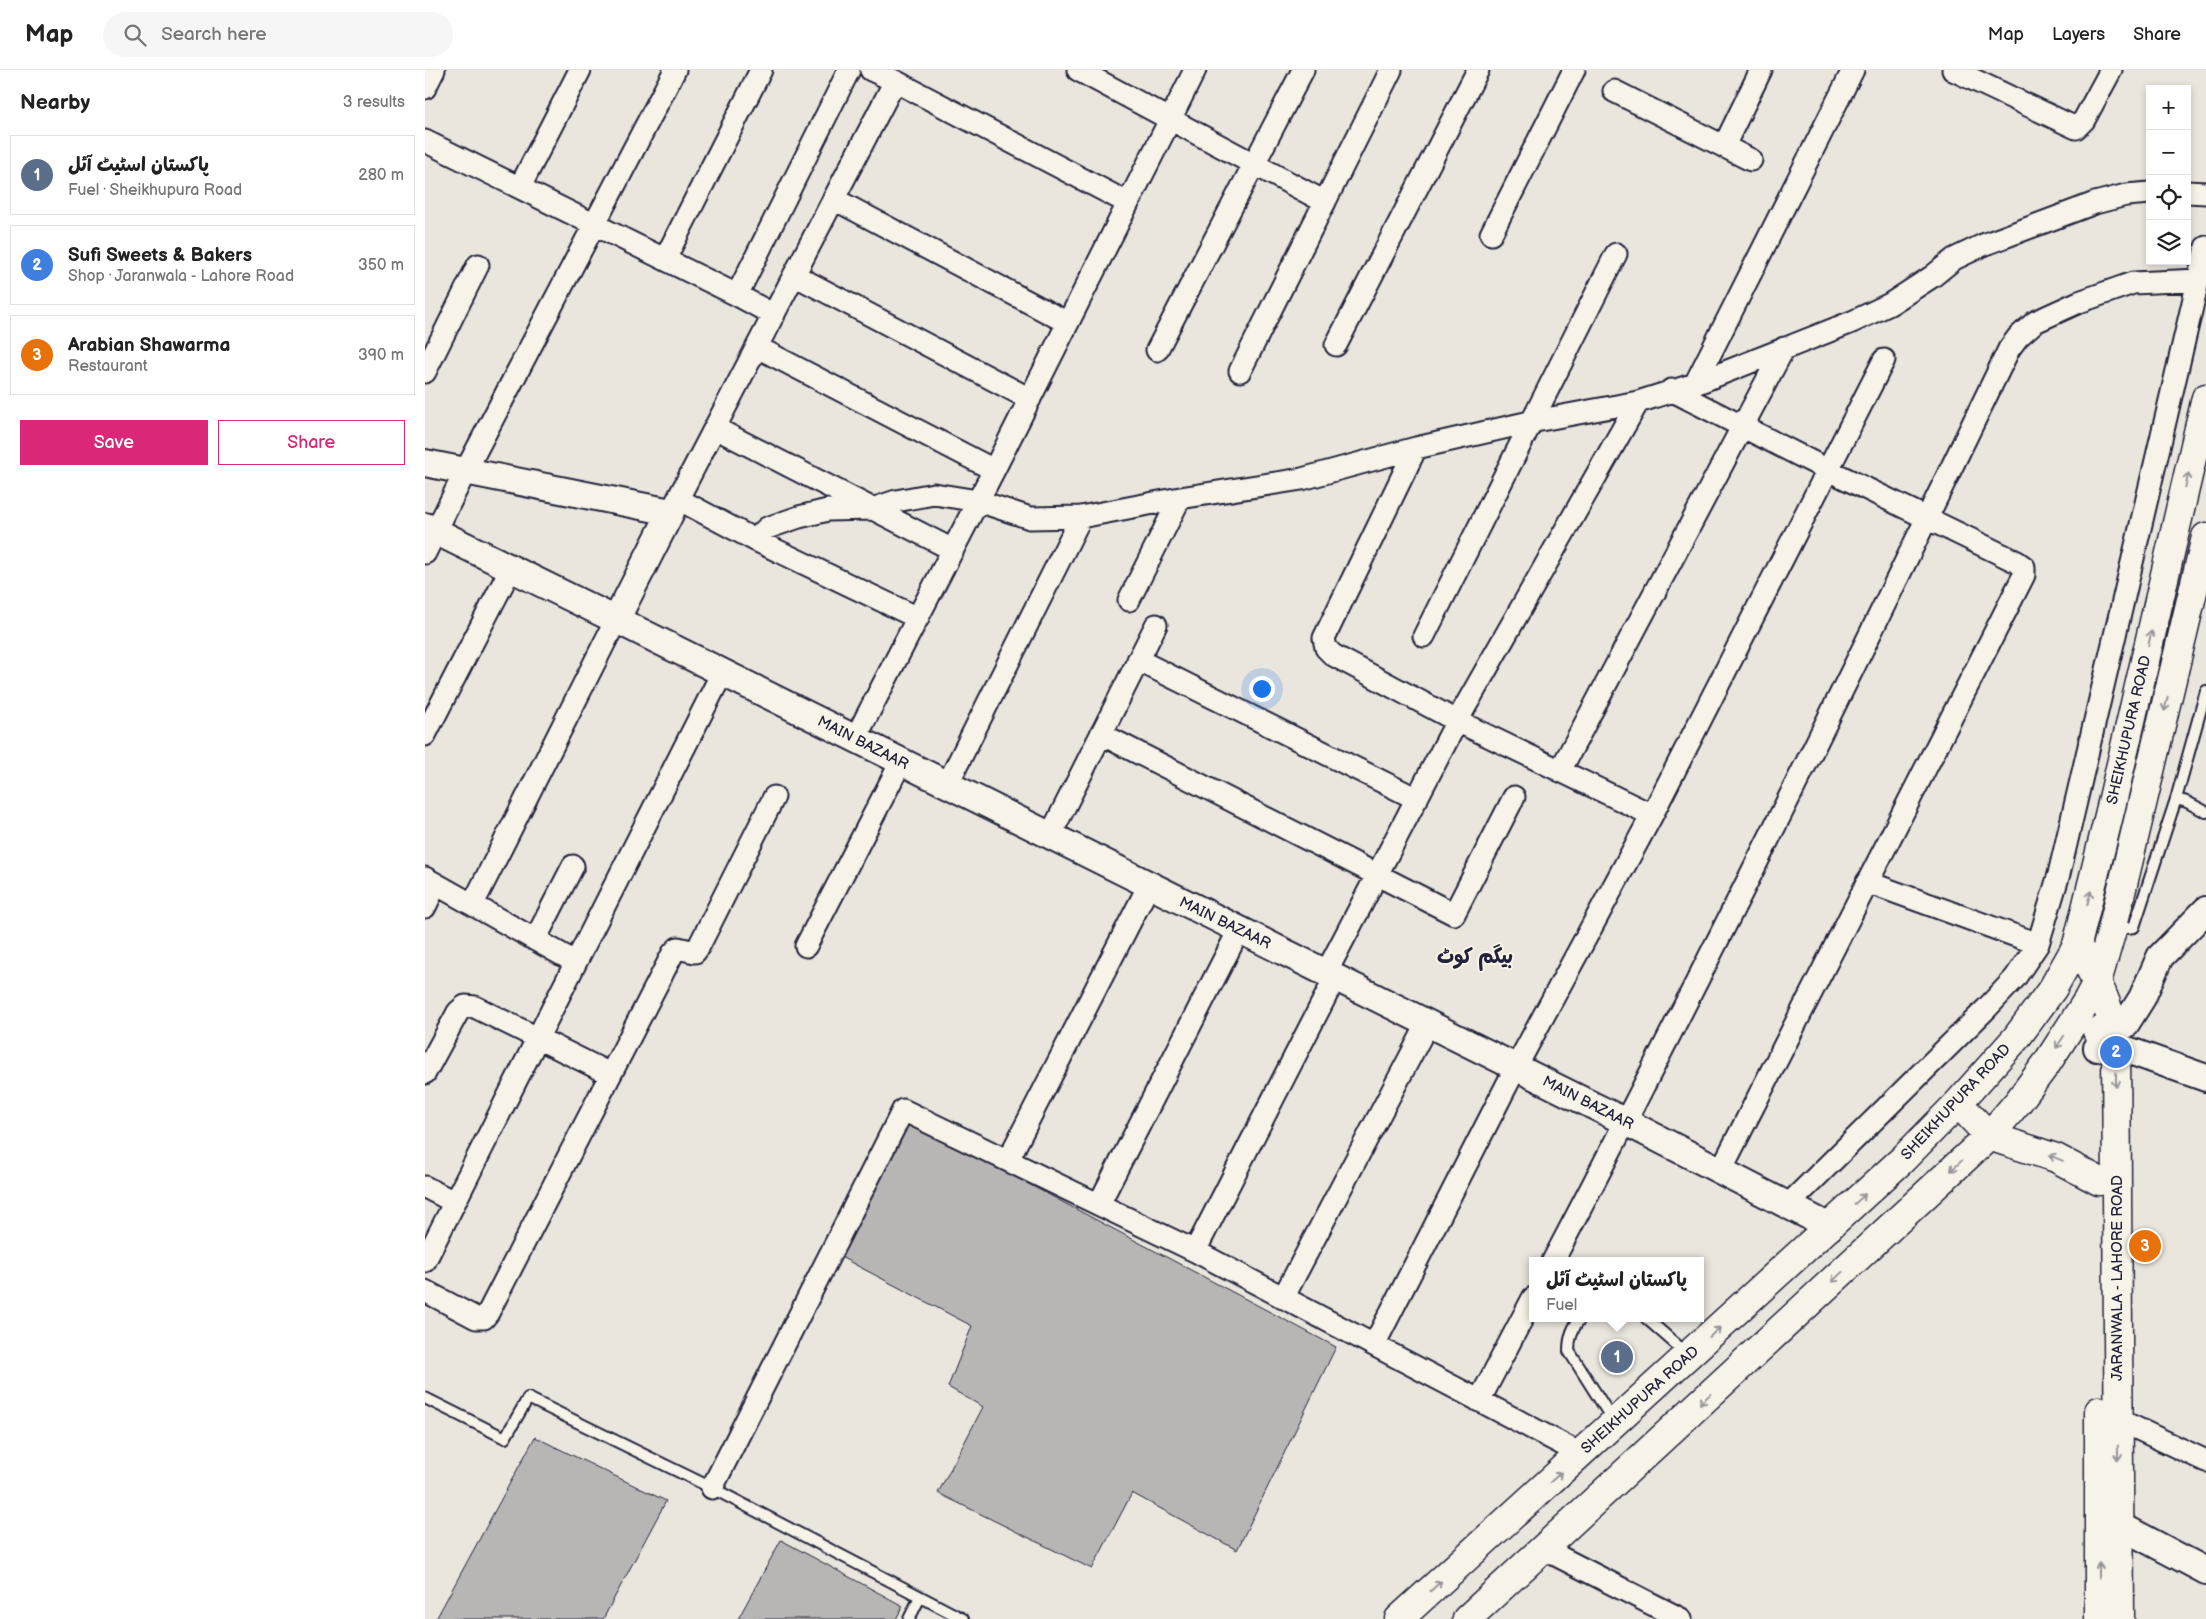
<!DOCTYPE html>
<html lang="en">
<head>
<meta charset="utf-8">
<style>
  body { margin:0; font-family:"Balsamiq Sans","Playpen Sans Arabic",sans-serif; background:#f6f6f6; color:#222 }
  .controls { position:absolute; right:15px; top:15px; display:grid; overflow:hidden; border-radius:0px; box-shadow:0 2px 8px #0003 }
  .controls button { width:45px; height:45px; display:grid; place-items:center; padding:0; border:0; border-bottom:1px solid #e0e0e0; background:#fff; color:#222; font:25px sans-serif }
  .you { position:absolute; left:836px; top:618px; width:18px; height:18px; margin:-12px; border:4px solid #fff; border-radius:50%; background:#1a73e8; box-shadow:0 0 0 8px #1a73e833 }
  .badge { display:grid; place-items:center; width:32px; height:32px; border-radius:50%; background:#db2777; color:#fff; font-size:16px; font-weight:700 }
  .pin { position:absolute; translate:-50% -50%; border:2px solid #fff; box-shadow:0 1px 5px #0006 }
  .popup { position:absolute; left:1104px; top:1187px; width:175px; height:65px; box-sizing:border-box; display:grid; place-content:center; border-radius:0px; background:#fff; filter:drop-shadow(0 1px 4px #0005); font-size:16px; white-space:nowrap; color:#767676 }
  .popup b { font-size:19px; color:#222 }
  .popup::after { content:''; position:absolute; left:50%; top:100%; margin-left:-10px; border:10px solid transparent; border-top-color:#fff }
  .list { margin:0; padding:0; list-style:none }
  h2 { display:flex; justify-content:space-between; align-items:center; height:65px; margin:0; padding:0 20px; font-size:21px }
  h2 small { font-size:16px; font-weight:400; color:#767676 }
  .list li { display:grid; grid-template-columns:32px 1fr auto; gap:15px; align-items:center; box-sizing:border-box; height:80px; margin:0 10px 10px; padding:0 10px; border:1px solid #e0e0e0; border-radius:0px }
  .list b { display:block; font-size:19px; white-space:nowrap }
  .list p { margin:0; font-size:16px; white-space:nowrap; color:#767676 }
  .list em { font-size:16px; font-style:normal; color:#767676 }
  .actions { display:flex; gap:10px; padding:15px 20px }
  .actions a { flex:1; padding:11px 0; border:1px solid #db2777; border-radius:0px; text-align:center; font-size:18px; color:#db2777 }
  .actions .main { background:#db2777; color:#fff }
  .icon { flex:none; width:28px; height:28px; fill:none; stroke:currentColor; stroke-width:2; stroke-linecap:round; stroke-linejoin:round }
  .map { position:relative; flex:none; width:1781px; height:1549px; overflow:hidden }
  header { display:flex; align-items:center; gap:30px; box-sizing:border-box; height:70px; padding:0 25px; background:#fff; border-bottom:1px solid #e0e0e0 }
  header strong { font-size:24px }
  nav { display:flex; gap:28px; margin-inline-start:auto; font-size:18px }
  .search { width:350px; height:45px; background:#f6f6f6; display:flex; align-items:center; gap:12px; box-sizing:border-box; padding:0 18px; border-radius:28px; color:#767676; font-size:19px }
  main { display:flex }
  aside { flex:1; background:#fff }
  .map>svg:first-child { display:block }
</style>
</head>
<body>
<header>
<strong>Map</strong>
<div class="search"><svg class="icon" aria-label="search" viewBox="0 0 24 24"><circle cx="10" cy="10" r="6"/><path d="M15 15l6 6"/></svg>Search here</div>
<nav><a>Map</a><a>Layers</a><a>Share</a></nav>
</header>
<main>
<aside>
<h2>Nearby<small>3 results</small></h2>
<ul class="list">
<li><span class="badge" style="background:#5c6f8a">1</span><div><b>پاکستان اسٹیٹ آئل</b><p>Fuel · Sheikhupura Road</p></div><em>280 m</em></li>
<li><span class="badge" style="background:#3f7fe0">2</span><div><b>Sufi Sweets &amp; Bakers</b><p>Shop · Jaranwala - Lahore Road</p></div><em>350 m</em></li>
<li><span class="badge" style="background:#e8710a">3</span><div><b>Arabian Shawarma</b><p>Restaurant</p></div><em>390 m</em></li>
</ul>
<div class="actions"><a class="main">Save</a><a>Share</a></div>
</aside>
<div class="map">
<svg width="1781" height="1549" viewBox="0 0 1781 1549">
  <rect width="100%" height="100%" fill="#eae6de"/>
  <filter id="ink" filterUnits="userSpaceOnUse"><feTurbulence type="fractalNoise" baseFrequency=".02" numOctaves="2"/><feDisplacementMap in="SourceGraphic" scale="10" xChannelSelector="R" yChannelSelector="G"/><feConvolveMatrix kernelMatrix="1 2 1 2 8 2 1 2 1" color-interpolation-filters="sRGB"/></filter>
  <g filter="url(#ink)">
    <path fill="#b8b6b5" stroke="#22223b" d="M481,1049l430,228 -99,203 -105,-57 -40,76 -154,-76 45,-86 -35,-20 24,-61 -137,-72z
      M110,1367l131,64 -63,118h-167z
      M356,1470l122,66 -7,13h-158z"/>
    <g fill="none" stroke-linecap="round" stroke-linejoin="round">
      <g stroke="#22223b" stroke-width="14">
        <path id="service" d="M1751,729l30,-108
          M1688,860l21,-3 42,-128 11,3 19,10
          M1156,1248c-9,9 -12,20 -12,33l45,71
          M1221,1248l41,36
          M0,1328l80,40 23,-40 184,90 251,131
          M484,1549l11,-22"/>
      </g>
      <g stroke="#22223b" stroke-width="25">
        <path id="minor" d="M653,0l247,132
          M1528,0l123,58 8,-8 27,-50
          M470,11l233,122
          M0,18l9,-18
          M1189,21l137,69
          M0,71l312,154 37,20
          M1299,76l37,-76
          M95,117l60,-117
          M1762,122l19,1
          M409,129l234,124
          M1066,164l83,-164
          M240,189l96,-189
          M369,205l236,124
          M312,225l112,-225
          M911,275l142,-275
          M332,277l237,123
          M732,280l146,-280
          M815,301l151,-301
          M0,302l53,-107
          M1270,314l158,-314
          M1246,320l157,80 189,92 7,5v8l-303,595
          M290,358l238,122
          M991,378l-92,190 2,10 7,7 124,66 195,94
          M253,429l77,41 163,78
          M246,442l224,-431 -24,-11
          M330,470l12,-12 32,-11 29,-7 44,-1 24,-8 38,-7 44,7 52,17 51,-1 99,-19 122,-19 114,-31 114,-26 108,-20 57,-18 157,-62 38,-18 43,-28 21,-17 29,-14 112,-42 31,-8 24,-2
          M0,483l40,-81 210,-402
          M704,530l51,-102
          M999,566l192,-382
          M713,590l279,139
          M676,664l353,180 60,-117
          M0,665l86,-167
          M430,669l139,-269 201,-400
          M1135,701l224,-423
          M522,715l134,-268
          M625,766l106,-211
          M0,808l150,84
          M1442,812l171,62
          M48,834l143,-284 3,1
          M0,837l11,-23
          M110,870l38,-74
          M381,876l95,-184
          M901,903l131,-252 181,-319
          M0,1003l33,-61 7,-6 10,1 135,67
          M583,1090l141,-275
          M0,1117l29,15
          M674,1134l140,-274
          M1363,1135l198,-196 29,-31 23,-34 21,-70 147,-627
          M770,1181l140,-273
          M0,1191l297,-588
          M1128,1191c158,-301 308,-606 456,-912l9,-12 17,-15 44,-20 54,-19 65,-3
          M0,1221l51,27h8l4,-5 185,-360 5,-5 17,4 3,-4 76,-151
          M858,1228l145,-275
          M949,1275l142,-278 136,-252 232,-455
          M1054,1331l54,-103
          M1692,1349l89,42
          M287,1418l191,-378 292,141 386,203
          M1119,1479l137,70"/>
      </g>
      <g stroke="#22223b" stroke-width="30">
        <path id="tertiary" d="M0,393l246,49 -55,108 -191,-94
          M194,551l1007,501 204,105
          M1671,961l29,-6 17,-27 18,-41 46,-47
          M1672,978l19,-2 90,32
          M1694,1455l87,46"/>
      </g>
      <g stroke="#22223b" stroke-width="31">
        <path id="primary" d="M1652,875c18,32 36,64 39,101l4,573
          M1674,1341v208"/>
      </g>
      <g stroke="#22223b" stroke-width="31">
        <path id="trunk" d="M1533,1033l31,33 67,22 43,23
          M974,1549l503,-459 56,-57 59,-66 36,-49 24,-43 34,-138 95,-409
          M1042,1549l522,-483 29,-34 29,-39 40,-62 10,-19 15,-52 94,-393"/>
      </g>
      <use href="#service" stroke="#f7f3e8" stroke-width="10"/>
      <use href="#minor" stroke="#f7f3e8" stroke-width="21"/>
      <use href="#tertiary" stroke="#f7f3e8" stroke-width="26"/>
      <use href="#primary" stroke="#f7f3e8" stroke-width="28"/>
      <use href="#trunk" stroke="#f7f3e8" stroke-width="28"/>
    </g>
    <defs><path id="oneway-shaft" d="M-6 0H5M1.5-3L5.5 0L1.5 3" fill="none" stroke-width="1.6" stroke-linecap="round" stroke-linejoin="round" transform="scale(1.25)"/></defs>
    <g stroke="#97959a">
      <use href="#oneway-shaft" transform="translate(1762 410) rotate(-77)"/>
      <use href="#oneway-shaft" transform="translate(1725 568) rotate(-77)"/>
      <use href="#oneway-shaft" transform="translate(1741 634) rotate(103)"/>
      <use href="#oneway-shaft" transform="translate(1664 828) rotate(-76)"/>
      <use href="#oneway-shaft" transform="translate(1635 972) rotate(123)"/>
      <use href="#oneway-shaft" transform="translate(1691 1010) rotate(90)"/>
      <use href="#oneway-shaft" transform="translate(1631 1088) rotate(-158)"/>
      <use href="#oneway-shaft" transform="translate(1531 1096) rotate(137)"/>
      <use href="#oneway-shaft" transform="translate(1435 1129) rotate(-43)"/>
      <use href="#oneway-shaft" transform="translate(1412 1207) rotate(137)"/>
      <use href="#oneway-shaft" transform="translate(1290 1262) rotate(-42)"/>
      <use href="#oneway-shaft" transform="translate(1280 1329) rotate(137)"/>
      <use href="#oneway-shaft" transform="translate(1693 1383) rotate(89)"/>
      <use href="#oneway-shaft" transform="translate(1131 1407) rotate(-42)"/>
      <use href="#oneway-shaft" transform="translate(1674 1500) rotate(-90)"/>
      <use href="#oneway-shaft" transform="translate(1011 1516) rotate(-42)"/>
    </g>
  </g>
  <g text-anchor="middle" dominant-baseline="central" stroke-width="4" stroke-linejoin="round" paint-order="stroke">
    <g font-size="15" fill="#22223b" stroke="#f7f3e8">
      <text transform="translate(1704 660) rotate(-77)">SHEIKHUPURA ROAD</text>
      <text transform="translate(438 673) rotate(27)">MAIN BAZAAR</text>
      <text transform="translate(800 853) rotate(26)">MAIN BAZAAR</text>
      <text transform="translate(1531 1032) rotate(-47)">SHEIKHUPURA ROAD</text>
      <text transform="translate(1163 1033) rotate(27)">MAIN BAZAAR</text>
      <text transform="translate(1692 1208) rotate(-90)">JARANWALA - LAHORE ROAD</text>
      <text transform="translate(1215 1330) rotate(-42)">SHEIKHUPURA ROAD</text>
    </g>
    <g font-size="20" font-weight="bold" fill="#22223b" stroke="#f7f3e8">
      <text x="1050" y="887">بیگم کوٹ</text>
    </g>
  </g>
</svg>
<div class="controls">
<button>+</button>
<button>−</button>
<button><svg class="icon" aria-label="locate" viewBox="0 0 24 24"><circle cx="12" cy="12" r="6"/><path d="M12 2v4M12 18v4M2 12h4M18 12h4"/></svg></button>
<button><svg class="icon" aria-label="layers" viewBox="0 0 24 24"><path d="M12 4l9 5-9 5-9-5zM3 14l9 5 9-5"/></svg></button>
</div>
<div class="you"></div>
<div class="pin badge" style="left:1192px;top:1287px;background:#5c6f8a">1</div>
<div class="popup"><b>پاکستان اسٹیٹ آئل</b>Fuel</div>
<div class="pin badge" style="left:1691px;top:982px;background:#3f7fe0">2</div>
<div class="pin badge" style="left:1720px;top:1176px;background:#e8710a">3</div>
</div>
</main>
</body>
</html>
